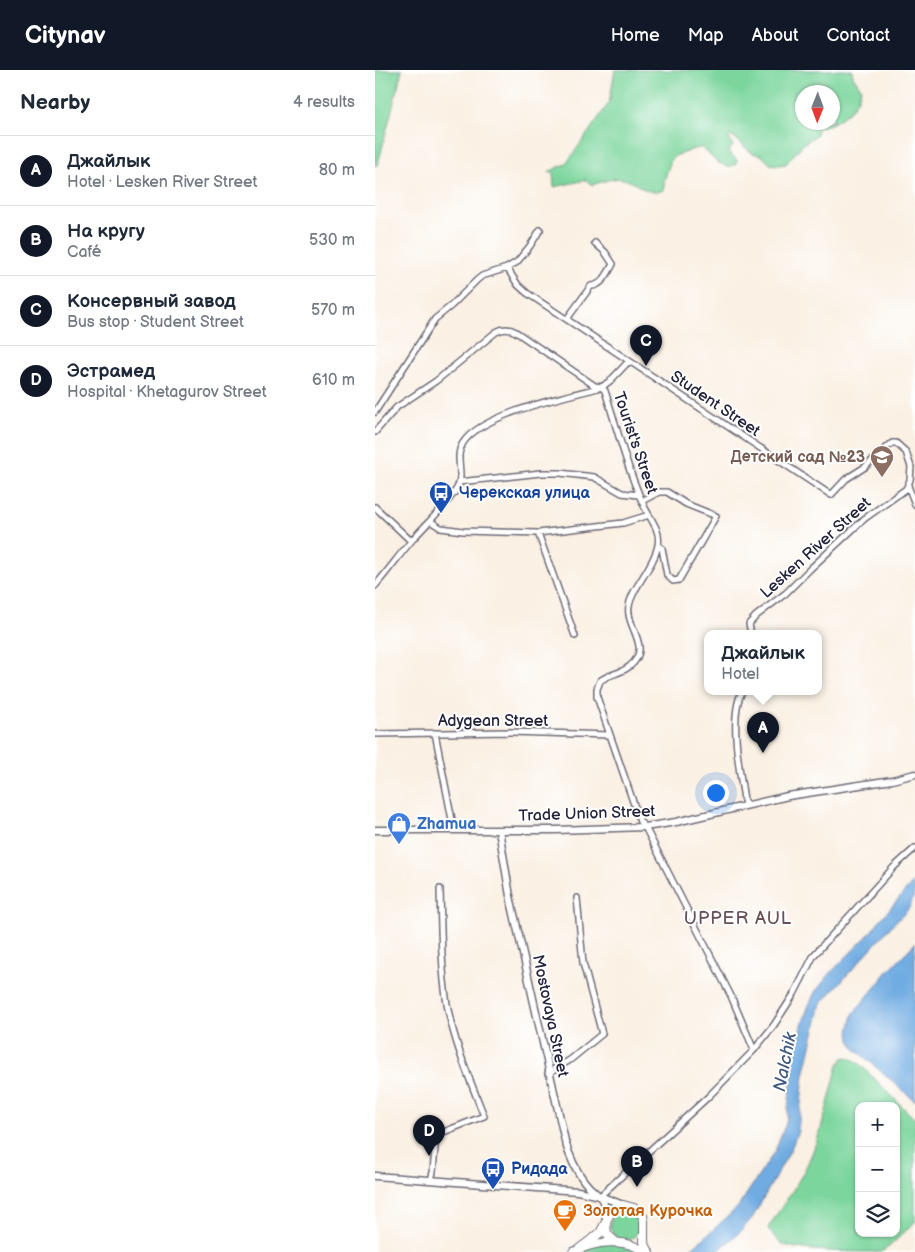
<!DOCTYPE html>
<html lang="en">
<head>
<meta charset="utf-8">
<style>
  body { margin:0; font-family:"Balsamiq Sans",sans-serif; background:#f2f2f3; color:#1f2937 }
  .controls { position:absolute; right:15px; bottom:15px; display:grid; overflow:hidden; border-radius:10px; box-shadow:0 1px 4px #0004 }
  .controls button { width:45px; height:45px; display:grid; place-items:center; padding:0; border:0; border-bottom:1px solid #e0e1e3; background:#fff; color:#1f2937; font:25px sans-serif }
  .compass { position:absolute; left:420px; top:15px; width:45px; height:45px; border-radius:50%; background:#fff; box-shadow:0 1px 4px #0004; rotate:181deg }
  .you { position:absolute; left:340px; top:722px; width:18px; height:18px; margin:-12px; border:4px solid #fff; border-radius:50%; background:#1a73e8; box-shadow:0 0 0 8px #1a73e833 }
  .badge { display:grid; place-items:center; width:32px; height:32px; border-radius:50%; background:#111827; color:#fff; font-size:16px; font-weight:700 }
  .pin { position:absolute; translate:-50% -41px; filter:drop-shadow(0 1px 2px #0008) }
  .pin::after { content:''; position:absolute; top:26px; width:18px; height:15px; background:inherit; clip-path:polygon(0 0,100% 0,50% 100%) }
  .popup { position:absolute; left:329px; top:560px; width:118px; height:65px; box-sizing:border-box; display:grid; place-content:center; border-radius:10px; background:#fff; filter:drop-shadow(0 1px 4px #0005); font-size:16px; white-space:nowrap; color:#747a83 }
  .popup b { font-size:19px; color:#1f2937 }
  .popup::after { content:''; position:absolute; left:50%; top:100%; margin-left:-10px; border:10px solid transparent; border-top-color:#fff }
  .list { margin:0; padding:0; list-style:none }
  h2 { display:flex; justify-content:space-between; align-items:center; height:65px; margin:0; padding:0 20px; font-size:21px }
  h2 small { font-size:16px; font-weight:400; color:#747a83 }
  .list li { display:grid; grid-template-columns:32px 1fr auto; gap:15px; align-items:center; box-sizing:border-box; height:70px; padding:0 20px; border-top:1px solid #e0e1e3 }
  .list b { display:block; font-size:19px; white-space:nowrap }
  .list p { margin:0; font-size:16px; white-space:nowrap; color:#747a83 }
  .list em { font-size:16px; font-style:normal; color:#747a83 }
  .icon { flex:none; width:28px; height:28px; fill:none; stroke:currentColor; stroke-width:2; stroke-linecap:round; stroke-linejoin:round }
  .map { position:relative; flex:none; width:540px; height:1182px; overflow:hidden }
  header { display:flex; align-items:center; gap:30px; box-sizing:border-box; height:70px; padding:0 25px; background:#111827; color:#fff }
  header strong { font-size:24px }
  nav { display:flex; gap:28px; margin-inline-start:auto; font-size:18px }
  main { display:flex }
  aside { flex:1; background:#fff }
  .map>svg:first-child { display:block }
</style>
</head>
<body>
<header>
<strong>Citynav</strong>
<nav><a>Home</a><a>Map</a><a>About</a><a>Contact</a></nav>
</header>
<main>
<aside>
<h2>Nearby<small>4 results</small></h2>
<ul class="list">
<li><span class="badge">A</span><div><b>Джайлык</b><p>Hotel · Lesken River Street</p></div><em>80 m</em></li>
<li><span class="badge">B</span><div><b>На кругу</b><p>Café</p></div><em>530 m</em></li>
<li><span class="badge">C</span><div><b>Консервный завод</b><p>Bus stop · Student Street</p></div><em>570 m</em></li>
<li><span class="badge">D</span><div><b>Эстрамед</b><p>Hospital · Khetagurov Street</p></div><em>610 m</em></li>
</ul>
</aside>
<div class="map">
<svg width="540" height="1182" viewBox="0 0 540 1182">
  <rect width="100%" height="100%" fill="#fff"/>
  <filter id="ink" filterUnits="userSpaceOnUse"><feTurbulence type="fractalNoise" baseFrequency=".02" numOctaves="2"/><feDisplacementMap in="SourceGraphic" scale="10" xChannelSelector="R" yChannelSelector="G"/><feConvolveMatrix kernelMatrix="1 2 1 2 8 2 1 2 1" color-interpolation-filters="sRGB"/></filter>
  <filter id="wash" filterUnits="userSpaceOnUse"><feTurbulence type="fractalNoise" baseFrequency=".0096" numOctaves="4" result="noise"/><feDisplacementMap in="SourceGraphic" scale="20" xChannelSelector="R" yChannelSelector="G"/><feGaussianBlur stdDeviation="1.12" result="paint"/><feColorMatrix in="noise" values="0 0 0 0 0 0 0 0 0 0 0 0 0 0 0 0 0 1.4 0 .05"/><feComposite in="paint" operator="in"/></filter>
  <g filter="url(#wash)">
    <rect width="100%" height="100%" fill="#faf0e3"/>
    <path fill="#7bd59c" stroke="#4e7c6c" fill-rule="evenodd" d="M0,0h27l-24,94 -3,2z
      M240,0h237l1,6 8,12c-3,21 -24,37 -44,40l-1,7 -14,10 -16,19 -7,1 -9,-1 -9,-9c-13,0 -19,-14 -30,-19l-2,2 4,8 -5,6 9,8 -1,4 -8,3 -11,-5 -15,-14h-5l-22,8 -4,4 -7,21v9c-17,7 -26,-8 -41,-11 -10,-2 -21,3 -31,6l-6,-5 -32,7 -1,-14 -5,-1 18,-8 43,-61zM458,22v30h-30v-30z
      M469,987l7,1 9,6 55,55v103l-25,24 -9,6c-27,0 -73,0 -97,-7 -7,-4 -12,-10 -16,-17 13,-21 28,-40 39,-63 15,-32 22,-66 31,-100zM484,1036h37v127h-37z
      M235 1155a15 15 0 1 1 30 0a15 15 0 1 1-30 0Z
      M232,1172l38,10h-72z"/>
    <path fill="#70abe1" stroke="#49668e" d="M540,810c0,19 -4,30 -19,41l-75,83 -17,71 -6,56 -7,18 -38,68 -12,14 -24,21h-31l17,-13 35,-32 37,-56 11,-28 11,-83 11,-33 7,-15 19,-23 36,-36 9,-12z
      M540,873v158l-60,-52 -5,-9 -1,-8 4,-18 36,-44z"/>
  </g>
  <g filter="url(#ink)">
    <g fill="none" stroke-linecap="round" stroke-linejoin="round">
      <g stroke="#6e6a76" stroke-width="8">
        <path id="minor" d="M132,198l11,17 9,8 304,202 15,-16 19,-12 27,-24h4l10,9 5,15 -1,13 -4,9 -42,30 -54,50 -24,24 -30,23 -7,8 2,10
          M192,249l24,-33c11,0 17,-13 22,-22l-8,-12 -10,-9
          M0,342l60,-93 17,-14 25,-25 5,-4 25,-8 10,-6 13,-16 10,-16
          M0,362l22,-25 39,-26 60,-49c7,-4 13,-4 20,0l79,54 7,1 3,4c13,40 23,82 41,119 6,11 15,22 12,35 -4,22 -26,42 -29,61 -4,21 24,41 1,60 -9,8 -22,8 -30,15l-3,8v8l43,125 5,5 86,169 23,54
          M84,412l82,-9h19l34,4 28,16 16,2
          M533,416l7,18
          M267,431l17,-9h8l19,12 30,12 -37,64 -6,1 -6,-6 -5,-27 -4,-2
          M0,437l36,34
          M55,451l11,7 22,3 75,2 85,-10 26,-8
          M163,463l37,103
          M0,516c13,-15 25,-32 38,-47 14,-16 31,-31 43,-49 10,-16 -3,-32 7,-47 18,-29 105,-47 139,-56l9,-7 18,-19
          M367,622c-14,24 -1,86 3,114
          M60,663l19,97
          M0,664l135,-2 100,3
          M173,1003l22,-13 32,-26 -19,-71 -6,-65
          M56,1110l2,-8 3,-37 48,-19c-14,-36 -30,-73 -37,-112 -6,-38 -6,-77 -7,-115
          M225,1126l108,-99 46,-47 20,-25 20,-31 20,-39 80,-88 21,-19"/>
      </g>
      <g stroke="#6e6a76" stroke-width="9">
        <path id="tertiary" d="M0,760h181l89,-3 31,-5 112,-26 104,-16 23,-6
          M124,760l11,66 55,245c4,14 10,28 19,40 13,18 21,10 22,39
          M0,1106l203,15 22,5 23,9"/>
      </g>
      <g stroke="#6e6a76" stroke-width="10">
        <path id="secondary" d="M231,1152l1,12 10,9
          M204,1179l21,-16 12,-23 11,-5 11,3 9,8 1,5v21l5,10
          M198,1182c22,-11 52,-15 72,0"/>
      </g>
      <use href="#minor" stroke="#fff" stroke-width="5"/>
      <use href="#tertiary" stroke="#fff" stroke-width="6"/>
      <use href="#secondary" stroke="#fff" stroke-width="8"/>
    </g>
  </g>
  <defs>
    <g id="school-pin" transform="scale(1.25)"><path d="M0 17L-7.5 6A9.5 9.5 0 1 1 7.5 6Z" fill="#8d6e63" stroke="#fff"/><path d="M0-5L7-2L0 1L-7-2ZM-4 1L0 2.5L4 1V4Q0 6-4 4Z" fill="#fff"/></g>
    <g id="bus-pin" transform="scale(1.25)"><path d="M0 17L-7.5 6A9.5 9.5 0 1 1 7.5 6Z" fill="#1a4fb4" stroke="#fff"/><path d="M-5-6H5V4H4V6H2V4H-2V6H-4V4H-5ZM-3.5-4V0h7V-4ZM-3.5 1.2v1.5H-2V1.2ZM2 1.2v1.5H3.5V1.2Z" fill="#fff"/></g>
    <g id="shop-pin" transform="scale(1.25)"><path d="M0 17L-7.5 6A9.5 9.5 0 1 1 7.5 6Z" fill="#3f7fe0" stroke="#fff"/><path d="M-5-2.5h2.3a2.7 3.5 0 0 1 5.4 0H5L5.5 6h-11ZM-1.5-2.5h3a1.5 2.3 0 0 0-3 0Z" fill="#fff"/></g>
    <g id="cafe-pin" transform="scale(1.25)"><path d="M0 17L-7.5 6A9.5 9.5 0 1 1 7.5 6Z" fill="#e8710a" stroke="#fff"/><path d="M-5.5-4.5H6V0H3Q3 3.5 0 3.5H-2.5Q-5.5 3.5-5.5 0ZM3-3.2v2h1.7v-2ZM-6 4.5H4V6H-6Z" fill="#fff"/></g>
  </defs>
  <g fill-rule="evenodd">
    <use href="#school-pin" x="507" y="387"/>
    <use href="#bus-pin" x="66" y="423"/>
    <use href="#shop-pin" x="24" y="754"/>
    <use href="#bus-pin" x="118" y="1099"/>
    <use href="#cafe-pin" x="190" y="1141"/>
  </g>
  <g text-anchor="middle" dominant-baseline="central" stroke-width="4" stroke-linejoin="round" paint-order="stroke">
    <g font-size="16" fill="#22223b" stroke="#fff">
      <text transform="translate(340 334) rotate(34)">Student Street</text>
      <text transform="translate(260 373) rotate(71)">Tourist's Street</text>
      <text transform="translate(441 478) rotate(-42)">Lesken River Street</text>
      <text x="118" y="651">Adygean Street</text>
      <text transform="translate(212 744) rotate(-2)">Trade Union Street</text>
      <text transform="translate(175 946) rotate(78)">Mostovaya Street</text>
    </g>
    <g font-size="16" font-weight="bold" fill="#785e54" stroke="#fff" text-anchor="end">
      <text x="490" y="387">Детский сад №23</text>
    </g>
    <g font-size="16" font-weight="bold" fill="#164399" stroke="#fff" text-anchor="start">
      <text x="84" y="423">Черекская улица</text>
      <text x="136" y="1099">Ридада</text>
    </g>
    <g font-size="16" font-weight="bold" fill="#366cbe" stroke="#fff" text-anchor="start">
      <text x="42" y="754">Zhamua</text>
    </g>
    <g font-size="16" font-weight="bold" fill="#c56008" stroke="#fff" text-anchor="start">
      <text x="208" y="1141">Золотая Курочка</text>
    </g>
    <g font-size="18" letter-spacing="1" fill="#675157" stroke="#fff">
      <text x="363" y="848">UPPER AUL</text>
    </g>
    <g font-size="18" font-style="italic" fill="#41597d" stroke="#fff">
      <text transform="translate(410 992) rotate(-79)">Nalchik</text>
    </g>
  </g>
</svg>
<div class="controls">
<button>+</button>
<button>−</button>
<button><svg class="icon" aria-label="layers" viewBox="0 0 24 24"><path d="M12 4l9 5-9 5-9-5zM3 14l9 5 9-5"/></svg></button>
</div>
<svg class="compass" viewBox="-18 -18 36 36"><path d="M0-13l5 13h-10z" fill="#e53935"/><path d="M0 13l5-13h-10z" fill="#747a83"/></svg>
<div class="you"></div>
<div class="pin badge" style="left:388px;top:683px">A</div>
<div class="popup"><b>Джайлык</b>Hotel</div>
<div class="pin badge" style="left:262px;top:1117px">B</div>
<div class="pin badge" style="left:271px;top:296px">C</div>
<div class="pin badge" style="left:54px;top:1086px">D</div>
</div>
</main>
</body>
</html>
